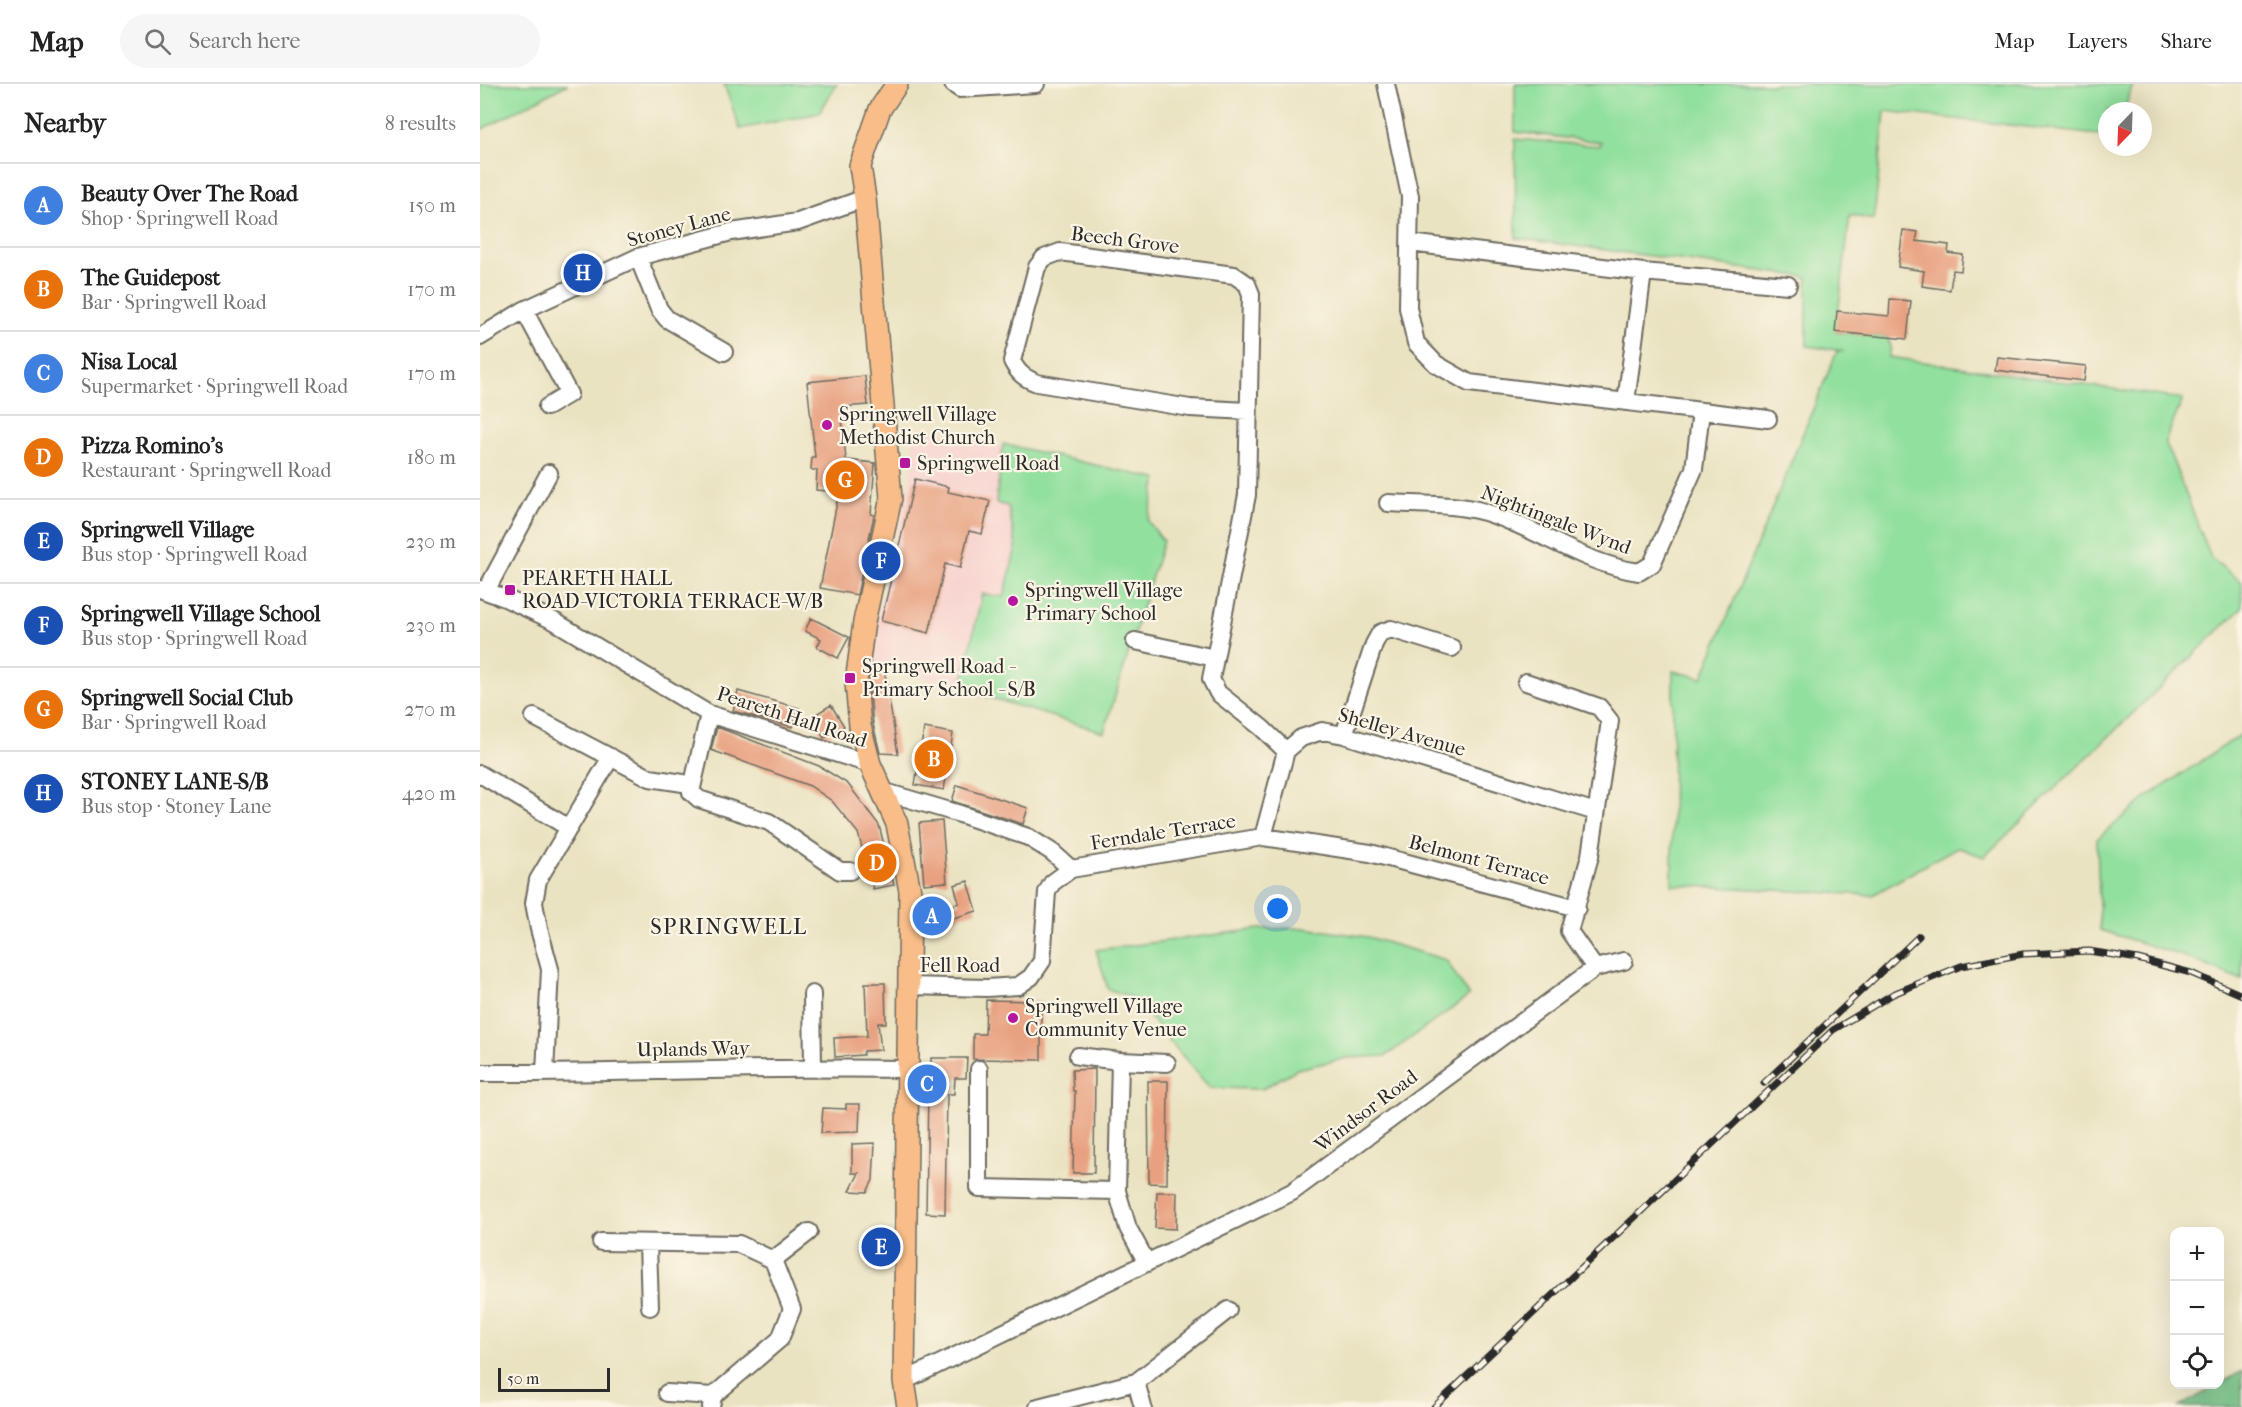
<!DOCTYPE html>
<html lang="en">
<head>
<meta charset="utf-8">
<style>
  body { margin:0; font-family:"IM FELL French Canon",serif; background:#f6f6f6; color:#222 }
  .controls { position:absolute; right:18px; bottom:18px; display:grid; overflow:hidden; border-radius:12px; box-shadow:0 6px 24px #0002 }
  .controls button { width:54px; height:54px; display:grid; place-items:center; padding:0; border:0; border-bottom:2px solid #e0e0e0; background:#fff; color:#222; font:30px sans-serif }
  .compass { position:absolute; left:1618px; top:18px; width:54px; height:54px; border-radius:50%; background:#fff; box-shadow:0 6px 24px #0002; rotate:203deg }
  .scale { position:absolute; left:18px; bottom:15px; width:112px; box-sizing:border-box; padding-left:6px; border:3px solid #2b2b2b; border-top:0; font-size:16px; line-height:21px; white-space:nowrap; color:#2b2b2b; -webkit-text-stroke:4px #fcf5e5; paint-order:stroke }
  .you { position:absolute; left:798px; top:825px; width:21px; height:21px; margin:-15px; border:4px solid #fff; border-radius:50%; background:#1a73e8; box-shadow:0 0 0 9px #1a73e833 }
  .badge { display:grid; place-items:center; width:39px; height:39px; border-radius:50%; background:#0b8043; color:#fff; font-size:20px; font-weight:700 }
  .pin { position:absolute; translate:-50% -50%; border:3px solid #fff; box-shadow:0 2px 6px #0006 }
  .list { margin:0; padding:0; list-style:none }
  h2 { display:flex; justify-content:space-between; align-items:center; height:78px; margin:0; padding:0 24px; font-size:26px }
  h2 small { font-size:20px; font-weight:400; color:#767676 }
  .list li { display:grid; grid-template-columns:39px 1fr auto; gap:18px; align-items:center; box-sizing:border-box; height:84px; padding:0 24px; border-top:2px solid #e0e0e0 }
  .list b { display:block; font-size:22px; white-space:nowrap }
  .list p { margin:0; font-size:20px; white-space:nowrap; color:#767676 }
  .list em { font-size:20px; font-style:normal; color:#767676 }
  .icon { flex:none; width:33px; height:33px; fill:none; stroke:currentColor; stroke-width:2; stroke-linecap:round; stroke-linejoin:round }
  .map { position:relative; flex:none; width:1762px; height:1323px; overflow:hidden }
  header { display:flex; align-items:center; gap:36px; box-sizing:border-box; height:84px; padding:0 30px; background:#fff; border-bottom:2px solid #e0e0e0 }
  header strong { font-size:28px }
  nav { display:flex; gap:33px; margin-inline-start:auto; font-size:21px }
  .search { width:420px; height:54px; background:#f6f6f6; display:flex; align-items:center; gap:15px; box-sizing:border-box; padding:0 21px; border-radius:33px; color:#767676; font-size:22px }
  main { display:flex }
  aside { flex:1; background:#fff }
  .map>svg:first-child { display:block }
</style>
</head>
<body>
<header>
<strong>Map</strong>
<div class="search"><svg class="icon" aria-label="search" viewBox="0 0 24 24"><circle cx="10" cy="10" r="6"/><path d="M15 15l6 6"/></svg>Search here</div>
<nav><a>Map</a><a>Layers</a><a>Share</a></nav>
</header>
<main>
<aside>
<h2>Nearby<small>8 results</small></h2>
<ul class="list">
<li><span class="badge" style="background:#3f7fe0">A</span><div><b>Beauty Over The Road</b><p>Shop · Springwell Road</p></div><em>150 m</em></li>
<li><span class="badge" style="background:#e8710a">B</span><div><b>The Guidepost</b><p>Bar · Springwell Road</p></div><em>170 m</em></li>
<li><span class="badge" style="background:#3f7fe0">C</span><div><b>Nisa Local</b><p>Supermarket · Springwell Road</p></div><em>170 m</em></li>
<li><span class="badge" style="background:#e8710a">D</span><div><b>Pizza Romino's</b><p>Restaurant · Springwell Road</p></div><em>180 m</em></li>
<li><span class="badge" style="background:#1a4fb4">E</span><div><b>Springwell Village</b><p>Bus stop · Springwell Road</p></div><em>230 m</em></li>
<li><span class="badge" style="background:#1a4fb4">F</span><div><b>Springwell Village School</b><p>Bus stop · Springwell Road</p></div><em>230 m</em></li>
<li><span class="badge" style="background:#e8710a">G</span><div><b>Springwell Social Club</b><p>Bar · Springwell Road</p></div><em>270 m</em></li>
<li><span class="badge" style="background:#1a4fb4">H</span><div><b>STONEY LANE-S/B</b><p>Bus stop · Stoney Lane</p></div><em>420 m</em></li>
</ul>
</aside>
<div class="map">
<svg width="1762" height="1323" viewBox="0 0 1762 1323">
  <rect width="100%" height="100%" fill="#fcf5e5"/>
  <filter id="ink" filterUnits="userSpaceOnUse"><feTurbulence type="fractalNoise" baseFrequency=".0167" numOctaves="2"/><feDisplacementMap in="SourceGraphic" scale="12" xChannelSelector="R" yChannelSelector="G"/><feConvolveMatrix kernelMatrix="1 2 1 2 8 2 1 2 1" color-interpolation-filters="sRGB"/></filter>
  <filter id="wash" filterUnits="userSpaceOnUse"><feTurbulence type="fractalNoise" baseFrequency=".008" numOctaves="4" result="noise"/><feDisplacementMap in="SourceGraphic" scale="24" xChannelSelector="R" yChannelSelector="G"/><feGaussianBlur stdDeviation="1.35" result="paint"/><feColorMatrix in="noise" values="0 0 0 0 0 0 0 0 0 0 0 0 0 0 0 0 0 1.4 0 .05"/><feComposite in="paint" operator="in"/></filter>
  <g filter="url(#wash)">
    <rect width="100%" height="100%" fill="#eae3c2"/>
    <path fill="#f7d0cd" d="M434,343l243,52 -9,42 15,20 -59,191 -237,-71 44,-186z"/>
    <path fill="#92e09e" stroke="#5e8664" stroke-width="1.5" d="M0,0h88l-88,46z
      M244,0h113l-18,29 -79,16z
      M1035,0h618l-9,27h-17v25l-222,-25 -11,109 -24,-5 -14,117 51,5 4,9 -2,11 294,42 -18,42 46,117 31,24v26l-258,249 -27,-10 -84,48 -201,-10 1,-214 29,7 135,-327h7l-37,-5v-69l-291,-39 -1,-99 85,7 1,-4 -86,-10z
      M523,360l154,35 -9,42 15,20 -59,191 -143,-43 21,-95 22,3 12,-50 -8,-41 -12,-3z
      M1762,650v246l-59,-24 -83,-26 -3,-91 50,-42z
      M824,844l64,9 78,23 23,36 -83,60 -39,2 -50,11 -35,20 -52,-1 -77,-90 -25,-9 -12,-39 164,-21z"/>
    <path fill="#75be85" stroke="#507458" stroke-width="1.5" d="M1762,1287v36h-63z"/>
    <g id="blocks">
      <path fill="#e8a080" d="M1423,146l15,2 -2,9 33,4 -1,8 15,2 -2,16 -8,-1 -3,20 -28,-4 2,-15 -26,-4z
        M1410,215l21,2 -4,38 -72,-7 2,-21 52,5z
        M1517,273l89,9 -2,15 -89,-11z
        M385,292l3,29 -27,2 5,53 29,3 -4,51 3,1 -17,80 -37,-7 19,-96 -23,-2 1,-20h-6l1,-13h3l-8,-75z
        M435,395l34,8 -1,5 42,9 -8,33 -13,-3 -9,37 -15,-4 -16,69 -48,-12z
        M331,534l38,19 -11,21 -21,-11 4,-8 -16,-8z
        M391,580l13,4 14,86 -18,-1 -7,-29 -4,-41z
        M258,607l61,17 -6,19 -60,-16z
        M351,621l13,21 -20,12 -13,-21z
        M237,643l102,39 29,18 31,41 15,60 -21,4 -15,-56 -26,-32 -22,-15 -99,-36z
        M444,644l29,5 -9,57 -29,-5z
        M477,701l71,23 -5,16 -71,-23z
        M462,737l5,61 -23,2 -5,-61z
        M488,797l9,30 -47,14 -3,-12 32,-10 -5,-18z
        M385,899h20l1,40h-8l3,27 -17,1 -1,4 -28,2 -1,-19 33,-2z
        M506,916l55,1v59l-68,-1v-25h12z
        M451,974h36l-1,20h-11l-1,16h-7l-2,120 -19,-1 2,-121h-8l1,-19h10z
        M615,985l-1,104h-21l2,-82h-2l-1,-21z
        M668,997h20l-1,103 -18,-1z
        M366,1020h14l-1,28 -38,1 2,-25 23,1z
        M395,1059l-2,37 -6,12 -17,-1 9,-18h-7v-29z
        M677,1108h20l-1,37 -21,-1z"/>
    </g>
  </g>
  <g filter="url(#ink)">
    <use href="#blocks" fill-opacity="0" stroke="#6e6b60" stroke-width="1.5"/>
    <g fill="none" stroke-linecap="round" stroke-linejoin="round">
      <g stroke="#6e6b60" stroke-width="20">
        <path id="minor" d="M473,0l7,5 76,-5
          M906,0l24,112 -2,112 8,35 20,21 33,19 299,36
          M930,159l233,29
          M158,173l21,52 8,10 57,33
          M44,226l45,84 -22,13
          M0,253l44,-27 114,-53 93,-25 67,-10 67,-24
          M1146,318l17,-130 145,13
          M768,327l-58,-3 -153,-25c-13,-5 -19,-10 -25,-22l25,-94 7,-9 16,-6 174,23 13,9 4,10 -4,201 -36,184 7,14 44,35 24,23
          M908,419c35,2 73,0 106,12 49,17 93,50 145,57l13,-8 42,-95 7,-58
          M0,505l25,9 49,23 155,93 161,50
          M6,507l63,-118
          M655,557l80,17
          M1046,598l73,25 11,14 -20,135 -21,75 26,37
          M229,630l-18,78 8,7 70,23 71,49h10
          M54,633l116,61 33,5
          M864,651l30,-91 6,-11 11,-4 61,19
          M0,690l89,54
          M402,707l78,23 68,23 24,15 19,17
          M783,753l23,-86 15,-13 21,-7 22,4 252,77
          M429,902l78,2 31,-2 13,-9 11,-16 5,-69 5,-9 19,-14 192,-32 107,16 207,55
          M332,910l1,73
          M598,972l42,5 -3,130 11,37 19,35
          M640,977l47,2
          M499,985v119l138,3
          M0,989c143,1 285,-7 427,-4
          M65,989l5,-104 -11,-40 -5,-26 4,-23 73,-123
          M121,1158l138,2 34,16 19,49 -12,30 -67,57 -2,11
          M168,1160l2,63
          M293,1176l36,-28
          M424,1297l388,-189 303,-224 29,-7
          M656,1298l7,25
          M187,1309l46,3
          M558,1323l98,-25 92,-72"/>
      </g>
      <g stroke="#6e6b60" stroke-width="24">
        <path id="major" d="M417,0l-17,25 -20,57 5,32 26,300 -27,124 -8,61 4,43 10,38 27,60 13,67 -6,490 4,26"/>
      </g>
      <use href="#minor" stroke="#fff" stroke-width="16"/>
      <use href="#major" stroke="#f8bd89" stroke-width="21"/>
      <g stroke="#2b2b2b" stroke-width="7">
        <path id="rail" d="M1284,999l155,-147
          M954,1323l399,-377 60,-36 68,-28 62,-12 66,-3 49,8 53,14 51,22"/>
      </g>
      <use href="#rail" stroke="#fcf5e5" stroke-width="4.5" stroke-dasharray="14" stroke-linecap="butt"/>
    </g>
  </g>
  <g fill="#b5179e" stroke="#fcf5e5" stroke-width="2">
    <circle cx="347" cy="341" r="6"/>
    <rect x="419" y="373" width="12" height="12" rx="3"/>
    <rect x="24" y="500" width="12" height="12" rx="3"/>
    <circle cx="533" cy="517" r="6"/>
    <rect x="364" y="588" width="12" height="12" rx="3"/>
    <circle cx="533" cy="934" r="6"/>
  </g>
  <g text-anchor="middle" dominant-baseline="central" stroke-width="4.5" stroke-linejoin="round" paint-order="stroke">
    <g font-size="20" fill="#2b2b2b" stroke="#fcf5e5">
      <text transform="translate(199 143) rotate(-15)">Stoney Lane</text>
      <text transform="translate(645 156) rotate(7)">Beech Grove</text>
      <text transform="translate(1076 436) rotate(21)">Nightingale Wynd</text>
      <text transform="translate(312 633) rotate(18)">Peareth Hall Road</text>
      <text transform="translate(922 648) rotate(16)">Shelley Avenue</text>
      <text transform="translate(683 748) rotate(-9)">Ferndale Terrace</text>
      <text transform="translate(999 776) rotate(15)">Belmont Terrace</text>
      <text x="480" y="881">Fell Road</text>
      <text transform="translate(213 965) rotate(-1)">Uplands Way</text>
      <text transform="translate(886 1027) rotate(-37)">Windsor Road</text>
    </g>
    <g font-size="20" fill="#2b2b2b" stroke="#fcf5e5" text-anchor="start">
      <text x="359" y="330">Springwell Village<tspan x="359" dy="23">Methodist Church</tspan></text>
      <text x="437" y="379">Springwell Road</text>
      <text x="42" y="494">PEARETH HALL<tspan x="42" dy="23">ROAD-VICTORIA TERRACE-W/B</tspan></text>
      <text x="545" y="506">Springwell Village<tspan x="545" dy="23">Primary School</tspan></text>
      <text x="382" y="582">Springwell Road -<tspan x="382" dy="23">Primary School - S/B</tspan></text>
      <text x="545" y="922">Springwell Village<tspan x="545" dy="23">Community Venue</tspan></text>
    </g>
    <g font-size="22" letter-spacing="1.5" fill="#2b2b2b" stroke="#fcf5e5">
      <text x="249" y="843">SPRINGWELL</text>
    </g>
  </g>
</svg>
<div class="controls">
<button>+</button>
<button>−</button>
<button><svg class="icon" aria-label="locate" viewBox="0 0 24 24"><circle cx="12" cy="12" r="6"/><path d="M12 2v4M12 18v4M2 12h4M18 12h4"/></svg></button>
</div>
<svg class="compass" viewBox="-18 -18 36 36"><path d="M0-13l5 13h-10z" fill="#e53935"/><path d="M0 13l5-13h-10z" fill="#767676"/></svg>
<div class="scale">50 m</div>
<div class="you"></div>
<div class="pin badge" style="left:452px;top:832px;background:#3f7fe0">A</div>
<div class="pin badge" style="left:454px;top:675px;background:#e8710a">B</div>
<div class="pin badge" style="left:447px;top:1000px;background:#3f7fe0">C</div>
<div class="pin badge" style="left:397px;top:779px;background:#e8710a">D</div>
<div class="pin badge" style="left:401px;top:1163px;background:#1a4fb4">E</div>
<div class="pin badge" style="left:401px;top:477px;background:#1a4fb4">F</div>
<div class="pin badge" style="left:365px;top:396px;background:#e8710a">G</div>
<div class="pin badge" style="left:103px;top:189px;background:#1a4fb4">H</div>
</div>
</main>
</body>
</html>
